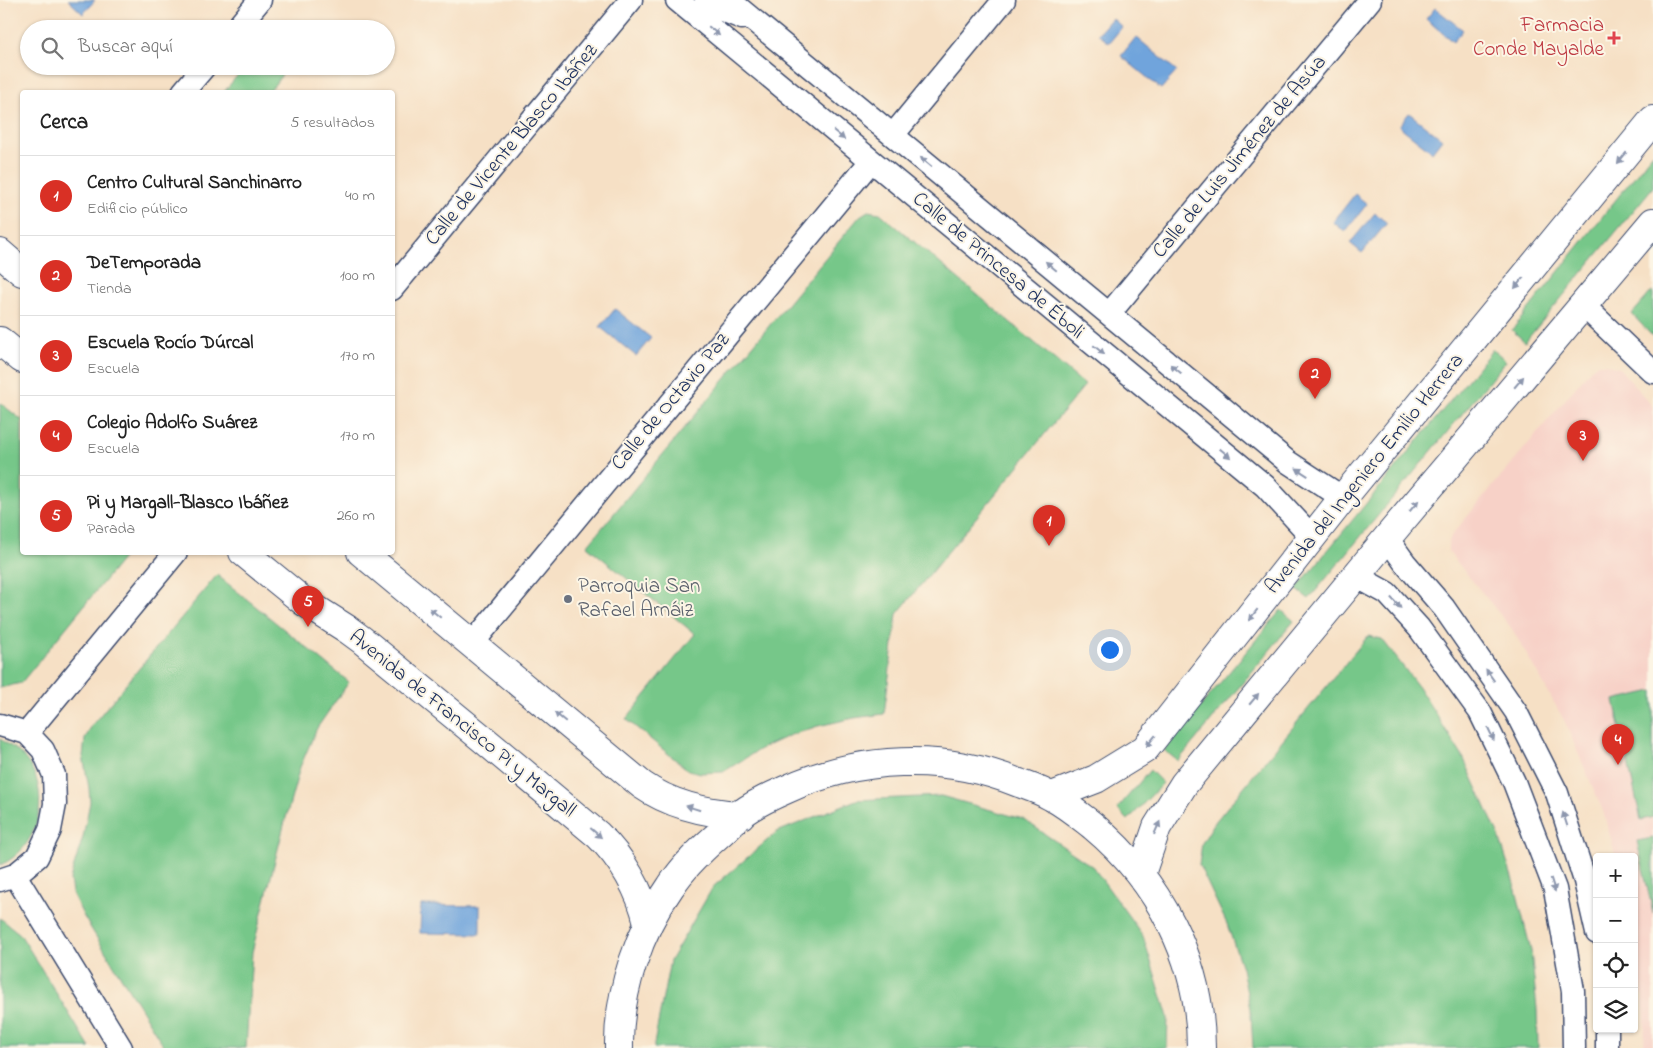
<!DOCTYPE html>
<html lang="es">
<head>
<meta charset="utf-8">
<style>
  body { margin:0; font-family:"Indie Flower",sans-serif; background:#f6f6f6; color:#222 }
  .controls { position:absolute; right:15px; bottom:15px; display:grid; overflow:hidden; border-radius:5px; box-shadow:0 1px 4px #0004 }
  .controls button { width:45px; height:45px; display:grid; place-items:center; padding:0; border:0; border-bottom:1px solid #e0e0e0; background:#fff; color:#222; font:25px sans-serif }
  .you { position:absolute; left:1109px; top:649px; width:18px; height:18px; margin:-12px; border:4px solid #fff; border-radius:50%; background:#1a73e8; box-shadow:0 0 0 8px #1a73e833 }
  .badge { display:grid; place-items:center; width:32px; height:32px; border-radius:50%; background:#d93025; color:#fff; font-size:16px; font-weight:700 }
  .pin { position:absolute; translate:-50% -41px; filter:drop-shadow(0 1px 2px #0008) }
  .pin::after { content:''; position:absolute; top:26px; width:18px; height:15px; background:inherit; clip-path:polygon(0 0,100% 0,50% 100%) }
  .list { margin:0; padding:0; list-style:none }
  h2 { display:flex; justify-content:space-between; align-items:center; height:65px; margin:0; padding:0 20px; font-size:21px }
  h2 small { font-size:16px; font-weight:400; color:#767676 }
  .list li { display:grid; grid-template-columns:32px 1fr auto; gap:15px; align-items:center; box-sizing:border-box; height:80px; padding:0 20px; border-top:1px solid #e0e0e0 }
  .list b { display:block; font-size:19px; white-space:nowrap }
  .list p { margin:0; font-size:16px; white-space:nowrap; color:#767676 }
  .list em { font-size:16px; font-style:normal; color:#767676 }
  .icon { flex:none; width:28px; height:28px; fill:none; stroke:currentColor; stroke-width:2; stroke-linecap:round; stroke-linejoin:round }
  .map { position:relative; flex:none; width:1653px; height:1048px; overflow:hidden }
  .search { position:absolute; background:#fff; box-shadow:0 1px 4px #0004; left:20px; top:20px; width:375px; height:55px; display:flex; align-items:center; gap:12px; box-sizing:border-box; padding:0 18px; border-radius:28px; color:#767676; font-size:19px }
  .panel { position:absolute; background:#fff; box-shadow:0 1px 4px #0004; left:20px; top:90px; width:375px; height:465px; border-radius:5px }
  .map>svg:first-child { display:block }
</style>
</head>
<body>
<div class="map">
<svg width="1653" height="1048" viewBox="0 0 1653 1048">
  <rect width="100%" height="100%" fill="#fcf5e5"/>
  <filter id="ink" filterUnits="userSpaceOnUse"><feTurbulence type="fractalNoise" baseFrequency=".02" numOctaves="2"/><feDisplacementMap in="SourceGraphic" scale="10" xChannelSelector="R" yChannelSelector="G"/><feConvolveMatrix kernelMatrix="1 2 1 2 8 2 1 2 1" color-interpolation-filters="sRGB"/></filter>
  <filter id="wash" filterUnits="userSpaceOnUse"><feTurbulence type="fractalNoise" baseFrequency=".0096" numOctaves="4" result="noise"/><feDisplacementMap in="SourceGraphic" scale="20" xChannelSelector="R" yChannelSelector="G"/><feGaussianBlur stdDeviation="1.12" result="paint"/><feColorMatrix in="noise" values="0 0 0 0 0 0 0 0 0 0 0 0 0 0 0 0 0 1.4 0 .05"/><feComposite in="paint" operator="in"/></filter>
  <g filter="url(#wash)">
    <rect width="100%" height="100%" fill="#f6e0c5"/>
    <path fill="#f7d1c7" d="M1598,364h8l13,4 34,39v641h-9l1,-31 -11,-91v-69h-18l-13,-46 -39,-91 -52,-91 -64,-78v-7l3,-8 140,-167z"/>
    <path fill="#76c789" stroke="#487b74" d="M245,66h32l7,6 -15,20h-45z
      M1653,153v34l-128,155 -13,-12z
      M868,211l12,2 205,172 -188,229 -13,100 -30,4 -36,8 -30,10 -28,13 -37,23 -22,1 -13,-3 -62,-51 69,-85 -108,-88 273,-330z
      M1653,290v47l-21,-23z
      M1493,349l13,12 -197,238 -13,-10z
      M0,403l22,17v132l105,1 -106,130 -21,5z
      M217,575l132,107 -32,46 -17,39 -16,58 -32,127 -6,96h-81l-81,-131 -12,-24 -2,-14 13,-42 7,-35 -1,-14 -6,-32 2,-17 7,-14z
      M1281,610l13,11 -116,140 -14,-11z
      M1368,636l14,3 35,46 46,72 36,79 17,54 15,61 6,58 1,39h-285l-2,-34 -9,-46 -15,-44 -28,-59 3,-22 13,-21z
      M1653,691v126l-12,3 -27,-120z
      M0,739c11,7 22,14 29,25 22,32 9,86 -29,101z
      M1150,770l13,13 -35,37 -11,-11z
      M941,796l82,23 70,48 50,69 25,81 -1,31h-513v-4l16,-83 43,-74 64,-55 79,-32z
      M1653,838v75l-16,-72z
      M0,918l20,16 70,114h-90z"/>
    <path fill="#70a4dc" stroke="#466a9d" d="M68,0h27l-12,14z
      M1435,8l28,22 -10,12 -27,-23z
      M1112,18l10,9 -13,16 -11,-9z
      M1136,37l41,34 -16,18 -40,-33z
      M1409,113l33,26 -10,13 -33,-26z
      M1355,194l12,10 -22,28 -12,-10z
      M1375,213l12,10 -25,30 -12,-10z
      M615,309l36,29 -15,18 -36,-29z
      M421,905l59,1v28l-60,-1z"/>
  </g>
  <g filter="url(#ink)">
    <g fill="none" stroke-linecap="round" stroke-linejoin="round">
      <g stroke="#3c4a6d" stroke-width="25">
        <path id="minor" d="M677,0l588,486 48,52
          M706,0l9,7 27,11
          M729,0l559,462 55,36
          M236,29l24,-29
          M183,92l22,-26
          M893,135l111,-135
          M392,289l239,-289
          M1584,306l69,66
          M1109,314l261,-314
          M1387,538l18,25 39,45 72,104 41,81 28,88 12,52
          M1356,576l31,17 32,35 61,84 34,70 41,107 18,102 1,57
          M472,644l399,-483
          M0,725l27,8 16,17 11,25 1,29 -5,26 -13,27 -22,18 -15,5
          M27,733l149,-181
          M15,875l106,173
          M1607,1029v19"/>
      </g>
      <g stroke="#3c4a6d" stroke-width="30">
        <path id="tertiary" d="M0,253l22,19
          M0,341l22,18
          M243,552l60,49 44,28 15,11 121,99 115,96c24,23 43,56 50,88
          M361,552l281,233c29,20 64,28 99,30
          M1052,796l44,-17 49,-30 198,-251 310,-378
          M1141,874l16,-47 27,-43 203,-246 266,-316
          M619,1048c-1,-56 20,-117 52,-162 13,-20 29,-35 46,-50 8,-7 16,-15 24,-22 13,-10 28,-17 44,-24 74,-34 158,-38 234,-7 11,4 23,8 33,14 15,8 28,19 41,29 66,55 108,135 108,222"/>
      </g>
      <use href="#minor" stroke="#fff" stroke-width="22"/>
      <use href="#tertiary" stroke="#fff" stroke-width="28"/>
    </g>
    <defs><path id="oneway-solid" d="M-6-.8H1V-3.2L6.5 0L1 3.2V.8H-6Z" transform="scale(1.25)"/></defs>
    <g fill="#8d97ae">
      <use href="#oneway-solid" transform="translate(714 31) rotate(40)"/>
      <use href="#oneway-solid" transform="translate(839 135) rotate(40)"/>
      <use href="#oneway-solid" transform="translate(1622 158) rotate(129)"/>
      <use href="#oneway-solid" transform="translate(926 162) rotate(-140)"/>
      <use href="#oneway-solid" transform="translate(1051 266) rotate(-140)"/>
      <use href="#oneway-solid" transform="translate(1519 283) rotate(129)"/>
      <use href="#oneway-solid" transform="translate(1099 350) rotate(40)"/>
      <use href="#oneway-solid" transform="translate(1176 369) rotate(-140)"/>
      <use href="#oneway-solid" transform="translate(1519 382) rotate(-50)"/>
      <use href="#oneway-solid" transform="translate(1225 453) rotate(40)"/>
      <use href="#oneway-solid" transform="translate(1302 472) rotate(-147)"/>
      <use href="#oneway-solid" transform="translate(1414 506) rotate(-50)"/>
      <use href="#oneway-solid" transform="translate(1396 603) rotate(47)"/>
      <use href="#oneway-solid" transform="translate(435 613) rotate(-140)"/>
      <use href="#oneway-solid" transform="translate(1253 615) rotate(128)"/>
      <use href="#oneway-solid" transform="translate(1490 675) rotate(-125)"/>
      <use href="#oneway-solid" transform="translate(1254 699) rotate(-50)"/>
      <use href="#oneway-solid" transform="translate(560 717) rotate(-140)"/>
      <use href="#oneway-solid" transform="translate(1491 734) rotate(65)"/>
      <use href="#oneway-solid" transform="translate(1151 741) rotate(129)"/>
      <use href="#oneway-solid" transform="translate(693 808) rotate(-162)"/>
      <use href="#oneway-solid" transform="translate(1565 819) rotate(-108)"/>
      <use href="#oneway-solid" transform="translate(1157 828) rotate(-66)"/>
      <use href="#oneway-solid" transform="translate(596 833) rotate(41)"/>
      <use href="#oneway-solid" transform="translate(1553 885) rotate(72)"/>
    </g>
  </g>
  <path fill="#e0444e" stroke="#fcf5e5" stroke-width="2" d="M1611.5 30.5h5v5h5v5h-5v5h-5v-5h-5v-5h5z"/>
  <circle fill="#6b7280" stroke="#fcf5e5" stroke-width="2" cx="568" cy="599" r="5"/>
  <g text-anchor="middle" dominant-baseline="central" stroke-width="4" stroke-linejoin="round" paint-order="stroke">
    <g font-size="21" fill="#be3a42" stroke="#fcf5e5" text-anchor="end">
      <text x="1604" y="26">Farmacia<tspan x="1604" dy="24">Conde Mayalde</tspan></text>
    </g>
    <g font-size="21" fill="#1b2f5e" stroke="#fcf5e5">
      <text transform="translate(512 145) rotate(-50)">Calle de Vicente Blasco Ibáñez</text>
      <text transform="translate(1240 157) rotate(-50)">Calle de Luis Jiménez de Asúa</text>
      <text transform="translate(998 266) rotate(40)">Calle de Princesa de Éboli</text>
      <text transform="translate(671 402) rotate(-50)">Calle de Octavio Paz</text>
      <text transform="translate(1365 474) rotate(-51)">Avenida del Ingeniero Emilio Herrera</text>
      <text transform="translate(462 724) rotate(39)">Avenida de Francisco Pi y Margall</text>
    </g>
    <g font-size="21" fill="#5b616d" stroke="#fcf5e5" text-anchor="start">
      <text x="578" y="587">Parroquia San<tspan x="578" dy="24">Rafael Arnáiz</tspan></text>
    </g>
  </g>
</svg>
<div class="controls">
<button>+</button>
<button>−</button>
<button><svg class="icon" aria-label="locate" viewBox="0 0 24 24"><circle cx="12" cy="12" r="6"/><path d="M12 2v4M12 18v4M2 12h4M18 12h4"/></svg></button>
<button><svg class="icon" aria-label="layers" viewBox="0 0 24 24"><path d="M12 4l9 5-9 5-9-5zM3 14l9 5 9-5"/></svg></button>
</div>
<div class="you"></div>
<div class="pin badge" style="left:1049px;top:546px">1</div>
<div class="pin badge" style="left:1315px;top:399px">2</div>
<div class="pin badge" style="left:1583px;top:461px">3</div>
<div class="pin badge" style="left:1618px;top:765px">4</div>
<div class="pin badge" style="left:308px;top:627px">5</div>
<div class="search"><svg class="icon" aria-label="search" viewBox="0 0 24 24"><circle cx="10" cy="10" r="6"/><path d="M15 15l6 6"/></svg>Buscar aquí</div>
<section class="panel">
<h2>Cerca<small>5 resultados</small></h2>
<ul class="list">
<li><span class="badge">1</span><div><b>Centro Cultural Sanchinarro</b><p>Edificio público</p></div><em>40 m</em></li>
<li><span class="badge">2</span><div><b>DeTemporada</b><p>Tienda</p></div><em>100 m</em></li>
<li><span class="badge">3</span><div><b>Escuela Rocío Dúrcal</b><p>Escuela</p></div><em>170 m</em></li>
<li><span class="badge">4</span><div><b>Colegio Adolfo Suárez</b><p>Escuela</p></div><em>170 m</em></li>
<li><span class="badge">5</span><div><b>Pi y Margall-Blasco Ibáñez</b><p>Parada</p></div><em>260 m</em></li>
</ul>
</section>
</div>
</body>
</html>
